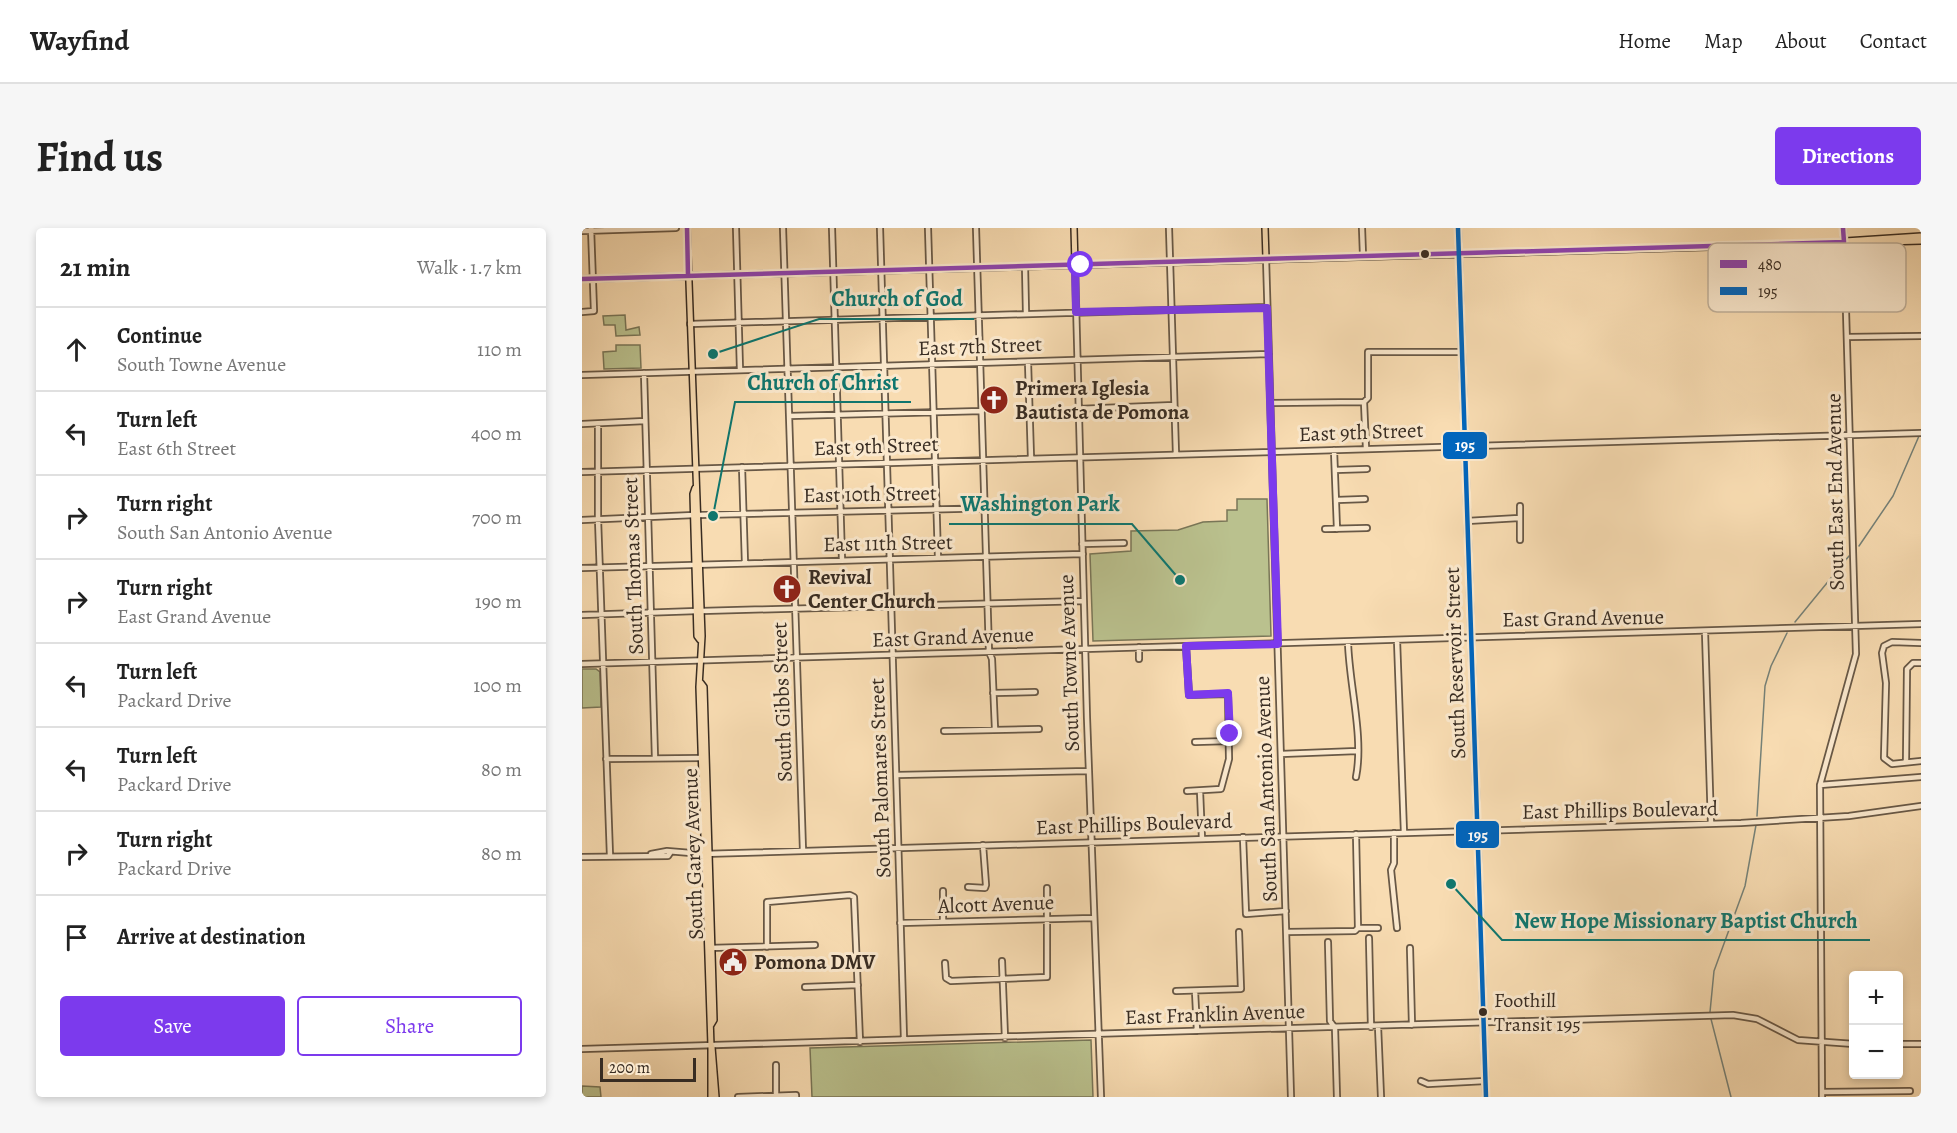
<!DOCTYPE html>
<html lang="en">
<head>
<meta charset="utf-8">
<style>
  body { margin:0; font-family:Alegreya,serif; background:#f6f6f6; color:#222 }
  .controls { position:absolute; right:18px; bottom:18px; display:grid; overflow:hidden; border-radius:6px; box-shadow:0 3px 9px #0003 }
  .controls button { width:54px; height:54px; display:grid; place-items:center; padding:0; border:0; border-bottom:2px solid #e0e0e0; background:#fff; color:#222; font:30px sans-serif }
  .scale { position:absolute; left:18px; bottom:15px; width:96px; box-sizing:border-box; padding-left:6px; border:3px solid #382c22; border-top:0; font-size:16px; line-height:21px; white-space:nowrap; color:#382c22; -webkit-text-stroke:4px #fae8cd; paint-order:stroke }
  .stop { position:absolute; width:18px; height:18px; margin:-14px; border:4px solid #7c3aed; border-radius:50%; background:#fff }
  .stop.end { background:#7c3aed; border-color:#fff; box-shadow:0 2px 6px #0008 }
  .list { margin:0; padding:0; list-style:none }
  h2 { display:flex; justify-content:space-between; align-items:center; height:78px; margin:0; padding:0 24px; font-size:26px }
  h2 small { font-size:20px; font-weight:400; color:#767676 }
  .list li { display:grid; grid-template-columns:39px 1fr auto; gap:18px; align-items:center; box-sizing:border-box; height:84px; padding:0 24px; border-top:2px solid #e0e0e0 }
  .list b { display:block; font-size:22px; white-space:nowrap }
  .list p { margin:0; font-size:20px; white-space:nowrap; color:#767676 }
  .list em { font-size:20px; font-style:normal; color:#767676 }
  .actions { display:flex; gap:12px; padding:18px 24px }
  .actions a { flex:1; padding:14px 0; border:2px solid #7c3aed; border-radius:6px; text-align:center; font-size:21px; color:#7c3aed }
  .actions .main { background:#7c3aed; color:#fff }
  .icon { flex:none; width:33px; height:33px; fill:none; stroke:currentColor; stroke-width:2; stroke-linecap:round; stroke-linejoin:round }
  .map { position:relative; flex:none; width:1339px; height:869px; overflow:hidden; border-radius:6px }
  header { display:flex; align-items:center; gap:36px; box-sizing:border-box; height:84px; padding:0 30px; background:#fff; border-bottom:2px solid #e0e0e0 }
  header strong { font-size:28px }
  nav { display:flex; gap:33px; margin-inline-start:auto; font-size:21px }
  .intro { display:flex; align-items:center; justify-content:space-between; box-sizing:border-box; height:144px; padding:0 36px }
  h1 { margin:0; font-size:42px }
  .button { padding:15px 27px; border-radius:6px; background:#7c3aed; color:#fff; font-size:21px; font-weight:700 }
  main { display:flex; gap:36px; padding:0 36px }
  aside { flex:1; background:#fff; border-radius:6px; box-shadow:0 3px 9px #0003 }
  .map>svg:first-child { display:block }
</style>
</head>
<body>
<header>
<strong>Wayfind</strong>
<nav><a>Home</a><a>Map</a><a>About</a><a>Contact</a></nav>
</header>
<div class="intro"><h1>Find us</h1><a class="button">Directions</a></div>
<main>
<aside>
<h2>21 min<small>Walk · 1.7 km</small></h2>
<ul class="list">
<li><svg class="icon" aria-label="ahead" viewBox="0 0 24 24"><path d="M12 20V5M6 11l6-6 6 6"/></svg><div><b>Continue</b><p>South Towne Avenue</p></div><em>110 m</em></li>
<li><svg class="icon" aria-label="left" viewBox="0 0 24 24"><path d="M17 20v-9H6M10 6l-5 5 5 5"/></svg><div><b>Turn left</b><p>East 6th Street</p></div><em>400 m</em></li>
<li><svg class="icon" aria-label="right" viewBox="0 0 24 24"><path d="M7 20v-9h11M14 6l5 5-5 5"/></svg><div><b>Turn right</b><p>South San Antonio Avenue</p></div><em>700 m</em></li>
<li><svg class="icon" aria-label="right" viewBox="0 0 24 24"><path d="M7 20v-9h11M14 6l5 5-5 5"/></svg><div><b>Turn right</b><p>East Grand Avenue</p></div><em>190 m</em></li>
<li><svg class="icon" aria-label="left" viewBox="0 0 24 24"><path d="M17 20v-9H6M10 6l-5 5 5 5"/></svg><div><b>Turn left</b><p>Packard Drive</p></div><em>100 m</em></li>
<li><svg class="icon" aria-label="left" viewBox="0 0 24 24"><path d="M17 20v-9H6M10 6l-5 5 5 5"/></svg><div><b>Turn left</b><p>Packard Drive</p></div><em>80 m</em></li>
<li><svg class="icon" aria-label="right" viewBox="0 0 24 24"><path d="M7 20v-9h11M14 6l5 5-5 5"/></svg><div><b>Turn right</b><p>Packard Drive</p></div><em>80 m</em></li>
<li><svg class="icon" aria-label="arrive" viewBox="0 0 24 24"><path d="M6 21V4h12l-3 4 3 4H6"/></svg><div><b>Arrive at destination</b></div></li>
</ul>
<div class="actions"><a class="main">Save</a><a>Share</a></div>
</aside>
<div class="map">
<svg width="1339" height="869" viewBox="0 0 1339 869">
  <rect width="100%" height="100%" fill="#f8dcb2"/>
  <filter id="stains"><feTurbulence type="fractalNoise" baseFrequency=".00333" numOctaves="4"/><feColorMatrix values="0 0 0 0 .2 0 0 0 0 .09 0 0 0 0 .02 0 0 0 .5 -.17"/></filter>
  <radialGradient id="worn" r=".72"><stop offset=".6" stop-color="#630" stop-opacity="0"/><stop offset="1" stop-color="#630" stop-opacity=".3"/></radialGradient>
  <path fill="#bac18e" stroke="#797658" stroke-width="1.5" d="M43,87l1,15 13,-3 1,8 -24,1 -1,-11h-11l-1,-9z
    M34,117h24l1,23 -37,1 -1,-17 13,-1z
    M655,271h30l4,137 -178,5 -3,-87 41,-3v-20l47,-1 25,-8 24,-1v-11h10z
    M0,441h14l4,3 1,35 -19,1z
    M509,812l2,57h-281l-2,-49z
    M0,858l18,1 1,10h-19z"/>
  <g fill="none" stroke-linecap="round" stroke-linejoin="round">
    <path stroke="#758178" stroke-width="1.5" d="M1277,318l34,-50 26,-60
      M1213,394l54,-66
      M1175,588l8,-130 6,-20 16,-33
      M1128,784l4,-41 31,-85 11,-61
      M1129,791l20,78"/>
    <g stroke="#685846" stroke-width="8">
      <path id="minor" d="M154,0l4,142
        M201,0l20,623
        M250,0l10,332
        M298,0l24,811
        M346,0l10,330
        M394,0l13,424 3,7 3,70
        M587,0l7,226
        M780,0l1,27
        M0,3l94,-3
        M684,30l25,839
        M493,37l12,453 14,379
        M443,38l1,47
        M0,84l12,-1 -3,-83
        M108,96l577,-17
        M1266,109l73,-1
        M446,134l3,96
        M62,145l11,385
        M0,147l687,-21
        M689,175l93,-1
        M496,181l96,-4
        M207,188l193,-5
        M0,196l63,-3
        M16,196v95l12,337
        M784,220l-2,-46 4,-4v-46h93
        M752,222l3,79
        M160,239l3,96
        M753,242l32,-1
        M0,244l1339,-39
        M755,272l28,-1
        M938,278v34
        M116,287l345,-8
        M0,292l112,-5
        M885,293l52,-3
        M743,301l42,-1
        M500,316l42,-1
        M0,340l501,-14
        M119,383l383,-10
        M0,387l115,-4
        M1123,404l6,192
        M815,412l7,193
        M766,414c1,42 16,95 8,135
        M1339,415l-29,-1 -8,4 -2,7 4,30 -2,75 8,6 29,-3
        M604,418l3,49 39,-1 1,65 -8,30 -34,2
        M557,419v12
        M0,436l1339,-40
        M411,465l42,-1
        M362,503l95,-2
        M613,514l34,-1
        M699,526l76,-3
        M24,531l95,-1
        M1324,534l1,-93 6,-6h8
        M315,547l192,-4
        M1238,557l101,-8
        M618,563l2,48
        M812,605v30l-3,7 6,58
        M774,606l2,94
        M661,609l3,77 40,-3
        M69,626l16,-3 36,3 1038,-31 108,-7 72,-10
        M0,629l86,-1 2,-3
        M386,659l17,1 1,-3 -3,-40
        M361,663v31
        M318,695l193,-5
        M705,704l68,-1 3,-3h20
        M787,710l2,89
        M746,714l2,79 5,7 2,69
        M185,719v-45l83,-7 4,2 6,145
        M127,720l106,-3
        M828,720l2,77
        M420,733l3,77
        M363,735l1,15 5,3 96,-4v-89
        M223,759l53,-2
        M594,763l65,-2 -2,-57
        M613,763l2,40
        M796,798l3,71
        M1316,816h23
        M0,821l1151,-34 24,4 41,21 56,4
        M194,837v30
        M839,853l7,3 57,-3
        M1240,864l88,-1
        M156,869l58,-2v2
        M1240,869l-2,-312 36,-131 -12,-412"/>
    </g>
    <g stroke="#382c22" stroke-width="8">
      <path id="major" d="M105,0l15,408 -3,51 12,359v51
        M492,0l1,37
        M683,0l1,30
        M876,0l28,869
        M1261,0l1,14
        M1263,13l76,-5
        M0,51l1339,-38
        M113,260l-2,6 4,142 3,4
        M119,455l3,4 10,333 -3,5
        M130,819l4,50"/>
    </g>
    <use href="#minor" stroke="#fae8cd" stroke-width="4.5"/>
    <use href="#major" stroke="#f8dcb2" stroke-width="5"/>
    <g stroke="#fae8cd" stroke-width="9">
      <path id="bus-1" d="M105,0l1,47
        M0,51l1262,-37 -1,-14"/>
    </g>
    <g stroke="#fae8cd" stroke-width="9">
      <path id="bus-2" d="M876,0l28,869"/>
    </g>
    <use href="#bus-1" stroke="#8e44ad" stroke-width="4.5"/>
    <use href="#bus-2" stroke="#0065bd" stroke-width="4.5"/>
  </g>
  <g fill="none" stroke-linecap="round" stroke-linejoin="round">
    <path stroke="#7c3aed" stroke-width="8" d="M499,37h-6l1,47 191,-4 11,336 -92,2 3,49 39,-2 2,41"/>
  </g>
  <defs>
    <g id="church-disc" transform="scale(1.5)"><circle r="9.5" fill="#8f2418" stroke="#fae8cd"/><path d="M-1.2-6h2.4v3.5h3.3v2.4h-3.3V6h-2.4V-.1h-3.3v-2.4h3.3Z" fill="#fff"/></g>
    <g id="civic-disc" transform="scale(1.5)"><circle r="9.5" fill="#8f2418" stroke="#fae8cd"/><path d="M-.6-6.5H3V-4.5H.6V-3L4-1V1h2V6H-6V1h2V-1L-.6-3ZM-1.2 2.5V6h2.4V2.5Z" fill="#fff"/></g>
  </defs>
  <g fill-rule="evenodd">
    <use href="#church-disc" x="412" y="172"/>
    <use href="#church-disc" x="205" y="361"/>
    <use href="#civic-disc" x="151" y="734"/>
  </g>
  <g fill="#382c22" stroke="#fae8cd" stroke-width="2">
    <circle cx="843" cy="26" r="5"/>
    <circle cx="901" cy="784" r="5"/>
  </g>
  <g text-anchor="middle" dominant-baseline="central" stroke-width="6" stroke-linejoin="round" paint-order="stroke">
    <g font-size="20" fill="#382c22" stroke="#fae8cd" text-anchor="start">
      <text x="912" y="772">Foothill<tspan x="912" dy="24">Transit 195</tspan></text>
    </g>
    <g font-size="21" fill="#382c22" stroke="#fae8cd">
      <text transform="translate(398 118) rotate(-2)">East 7th Street</text>
      <text transform="translate(779 204) rotate(-2)">East 9th Street</text>
      <text transform="translate(294 218) rotate(-2)">East 9th Street</text>
      <text transform="translate(1253 264) rotate(-91)">South East End Avenue</text>
      <text transform="translate(288 266) rotate(-1)">East 10th Street</text>
      <text transform="translate(306 315) rotate(-1)">East 11th Street</text>
      <text transform="translate(51 338) rotate(-92)">South Thomas Street</text>
      <text transform="translate(1001 390) rotate(-1)">East Grand Avenue</text>
      <text transform="translate(371 409) rotate(-2)">East Grand Avenue</text>
      <text transform="translate(487 435) rotate(-92)">South Towne Avenue</text>
      <text transform="translate(873 435) rotate(-92)">South Reservoir Street</text>
      <text transform="translate(200 474) rotate(-92)">South Gibbs Street</text>
      <text transform="translate(298 550) rotate(-92)">South Palomares Street</text>
      <text transform="translate(684 561) rotate(-92)">South San Antonio Avenue</text>
      <text transform="translate(1038 582) rotate(-1)">East Phillips Boulevard</text>
      <text transform="translate(552 596) rotate(-2)">East Phillips Boulevard</text>
      <text transform="translate(111 626) rotate(-92)">South Garey Avenue</text>
      <text transform="translate(414 676) rotate(-2)">Alcott Avenue</text>
      <text transform="translate(633 786) rotate(-2)">East Franklin Avenue</text>
    </g>
    <g font-size="21" font-weight="bold" fill="#382c22" stroke="#fae8cd" text-anchor="start">
      <text x="433" y="160">Primera Iglesia<tspan x="433" dy="24">Bautista de Pomona</tspan></text>
      <text x="226" y="349">Revival<tspan x="226" dy="24">Center Church</tspan></text>
      <text x="172" y="734">Pomona DMV</text>
    </g>
  </g>
  <rect x="1126" y="15" width="198" height="69" rx="9" fill="#fae8cd" stroke="#c0b09a" stroke-width="1.5"/>
  <rect x="1138" y="32" width="27" height="8" fill="#8e44ad"/>
  <rect x="1138" y="59" width="27" height="8" fill="#0065bd"/>
  <g font-size="16" fill="#382c22">
    <text x="1176" y="42">480</text>
    <text x="1176" y="69">195</text>
  </g>
  <path fill="none" stroke="#0f766e" stroke-width="2" d="M131 126L237 91H392M131 288L153 174H329M598 352L550 296H367M869 656L920 712H1288"/>
  <g fill="#0f766e" stroke="#fae8cd" stroke-width="2">
    <circle cx="131" cy="126" r="6"/>
    <circle cx="131" cy="288" r="6"/>
    <circle cx="598" cy="352" r="6"/>
    <circle cx="869" cy="656" r="6"/>
  </g>
  <g font-size="22" text-anchor="middle" font-weight="bold" fill="#0f766e" stroke="#fae8cd" stroke-width="6" stroke-linejoin="round" paint-order="stroke">
    <text x="315" y="78">Church of God</text>
    <text x="241" y="162">Church of Christ</text>
    <text x="458" y="283">Washington Park</text>
    <text x="1104" y="700">New Hope Missionary Baptist Church</text>
  </g>
  <g stroke="#fae8cd" stroke-width="2">
    <rect x="860" y="203" width="46" height="29" rx="6" fill="#0065bd"/>
    <rect x="873" y="592" width="45" height="29" rx="6" fill="#0065bd"/>
  </g>
  <g font-size="16" text-anchor="middle" font-weight="bold" fill="#fff">
    <text x="883" y="223">195</text>
    <text x="896" y="613">195</text>
  </g>
  <rect width="100%" height="100%" filter="url(#stains)"/>
  <rect width="100%" height="100%" fill="url(#worn)"/>
</svg>
<div class="controls">
<button>+</button>
<button>−</button>
</div>
<div class="scale">200 m</div>
<div class="stop" style="left:499px;top:37px"></div>
<div class="stop end" style="left:648px;top:506px"></div>
</div>
</main>
</body>
</html>
